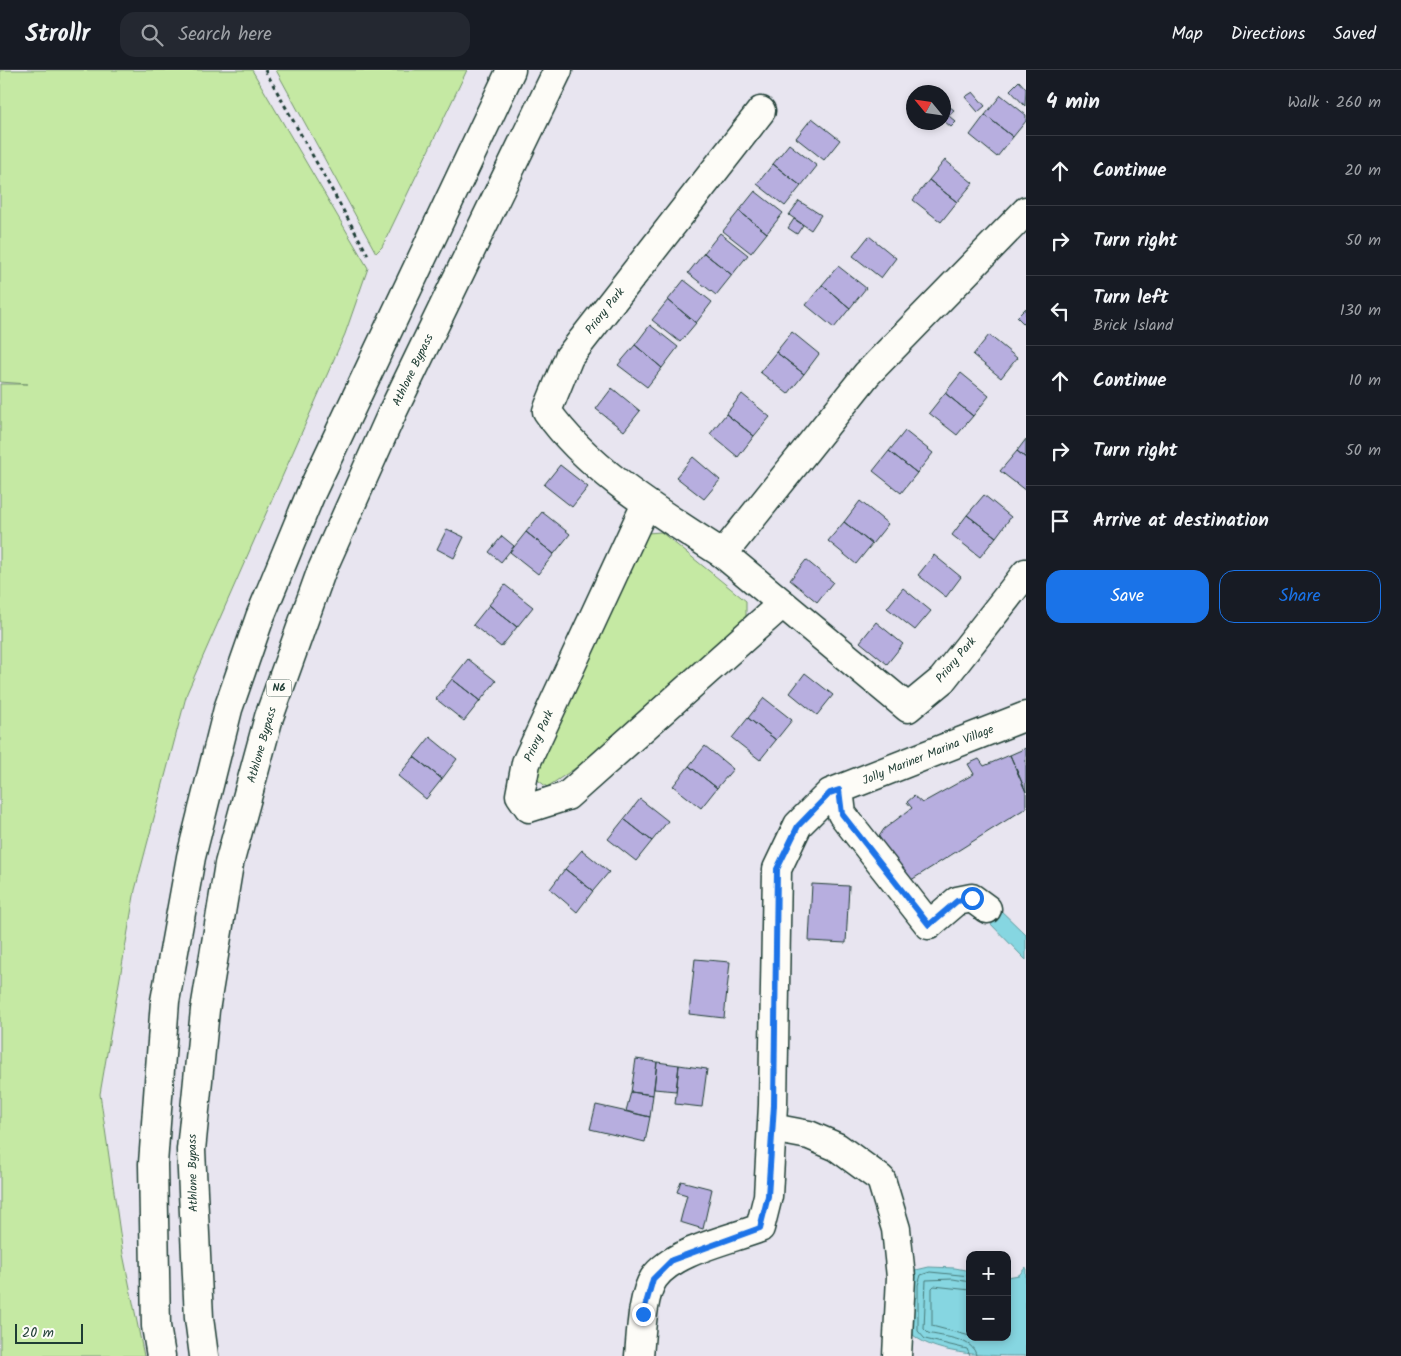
<!DOCTYPE html>
<html lang="en">
<head>
<meta charset="utf-8">
<style>
  body { margin:0; font-family:Kalam,sans-serif; background:#242831; color:#f1f3f6 }
  .controls { position:absolute; right:15px; bottom:15px; display:grid; overflow:hidden; border-radius:10px; box-shadow:0 2px 8px #0003 }
  .controls button { width:45px; height:45px; display:grid; place-items:center; padding:0; border:0; border-bottom:1px solid #363941; background:#171b24; color:#f1f3f6; font:25px sans-serif }
  .compass { position:absolute; left:906px; top:15px; width:45px; height:45px; border-radius:50%; background:#171b24; box-shadow:0 2px 8px #0003; rotate:299deg }
  .scale { position:absolute; left:15px; bottom:12px; width:68px; box-sizing:border-box; padding-left:5px; border:2px solid #1f3d34; border-top:0; font-size:14px; line-height:18px; white-space:nowrap; color:#1f3d34; -webkit-text-stroke:4px #fdfcf7; paint-order:stroke }
  .stop { position:absolute; width:15px; height:15px; margin:-11px; border:4px solid #1a73e8; border-radius:50%; background:#fff }
  .stop.end { background:#1a73e8; border-color:#fff; box-shadow:0 1px 5px #0008 }
  .list { margin:0; padding:0; list-style:none }
  h2 { display:flex; justify-content:space-between; align-items:center; height:65px; margin:0; padding:0 20px; font-size:21px }
  h2 small { font-size:16px; font-weight:400; color:#9ea1a6 }
  .list li { display:grid; grid-template-columns:32px 1fr auto; gap:15px; align-items:center; box-sizing:border-box; height:70px; padding:0 20px; border-top:1px solid #363941 }
  .list b { display:block; font-size:19px; white-space:nowrap }
  .list p { margin:0; font-size:16px; white-space:nowrap; color:#9ea1a6 }
  .list em { font-size:16px; font-style:normal; color:#9ea1a6 }
  .actions { display:flex; gap:10px; padding:15px 20px }
  .actions a { flex:1; padding:11px 0; border:1px solid #1a73e8; border-radius:15px; text-align:center; font-size:18px; color:#1a73e8 }
  .actions .main { background:#1a73e8; color:#fff }
  .icon { flex:none; width:28px; height:28px; fill:none; stroke:currentColor; stroke-width:2; stroke-linecap:round; stroke-linejoin:round }
  .map { position:relative; flex:none; width:1026px; height:1286px; overflow:hidden }
  header { display:flex; align-items:center; gap:30px; box-sizing:border-box; height:70px; padding:0 25px; background:#171b24; border-bottom:1px solid #363941 }
  header strong { font-size:24px }
  nav { display:flex; gap:28px; margin-inline-start:auto; font-size:18px }
  .search { width:350px; height:45px; background:#242831; display:flex; align-items:center; gap:12px; box-sizing:border-box; padding:0 18px; border-radius:15px; color:#9ea1a6; font-size:19px }
  main { display:flex }
  aside { flex:1; background:#171b24 }
  .map>svg:first-child { display:block }
</style>
</head>
<body>
<header>
<strong>Strollr</strong>
<div class="search"><svg class="icon" aria-label="search" viewBox="0 0 24 24"><circle cx="10" cy="10" r="6"/><path d="M15 15l6 6"/></svg>Search here</div>
<nav><a>Map</a><a>Directions</a><a>Saved</a></nav>
</header>
<main>
<div class="map">
<svg width="1026" height="1286" viewBox="0 0 1026 1286">
  <rect width="100%" height="100%" fill="#e8e5f0"/>
  <filter id="ink" filterUnits="userSpaceOnUse"><feTurbulence type="fractalNoise" baseFrequency=".02" numOctaves="2"/><feDisplacementMap in="SourceGraphic" scale="10" xChannelSelector="R" yChannelSelector="G"/><feConvolveMatrix kernelMatrix="1 2 1 2 8 2 1 2 1" color-interpolation-filters="sRGB"/></filter>
  <g filter="url(#ink)">
    <path fill="#c5e9a3" stroke="#72936c" d="M0,0h252l116,198 -23,66 -158,359 -52,197 -35,204 23,160 21,102h-144v-972h28l-28,-2z
      M276,0h191l-85,177 -6,6z
      M661,462l85,69v16l-151,138 -48,32 -12,-9 112,-245z"/>
    <path fill="#86d6e1" stroke="#5d999c" d="M993,833l33,32v25l-45,-46z
      M929,1197l26,1 15,3v66h37v-60l12,-2 7,-8v89c-33,0 -88,0 -113,-21v-50l3,-15z"/>
    <g fill="none" stroke-linecap="round" stroke-linejoin="round">
      <path stroke="#487a79" stroke-width="1" d="M970,1206l-40,-4 -9,3 -3,10v46l7,8 42,10 3,7
        M970,1212l-17,-3 -27,1 -2,49 4,4c14,4 47,5 48,23
        M970,1220l-36,-4 -2,2v38l38,10"/>
    </g>
    <path fill="#b7aedf" stroke="#1f3d34" d="M1019,11l7,8 -1,17 -15,-16z
      M973,22l12,14 -7,6 -13,-15z
      M1001,25l25,20v6l-13,16 -28,-22z
      M950,37l4,3 -5,6 7,6 -5,5 -7,-6v-8z
      M985,45l28,22 -16,20 -27,-22z
      M812,48l28,22 -16,20 -28,-22z
      M789,74l28,22 -16,20 -28,-22z
      M945,90l28,23 -16,19 -28,-22z
      M773,94l28,22 -16,20 -28,-22z
      M929,110l28,22 -16,20 -28,-22z
      M755,121l28,22 -16,20 -28,-22z
      M799,131l22,14 -10,15 -22,-15z
      M739,141l28,22 -16,20 -28,-22z
      M794,149l9,6 -6,9 -9,-6z
      M720,163l28,22 -16,20 -28,-22z
      M869,166l27,22 -15,20 -28,-22z
      M704,183l28,22 -16,20 -28,-22z
      M838,196l28,22 -16,20 -28,-23z
      M684,210l28,22 -16,21 -28,-23z
      M822,215l28,23 -16,20 -28,-23z
      M668,230l28,23 -16,19 -28,-22z
      M1026,238v18l-9,-9z
      M650,255l28,22 -16,21 -27,-23z
      M792,262l27,22 -15,20 -28,-22z
      M989,265l28,23 -16,20 -28,-23z
      M635,275l27,23 -15,19 -29,-22z
      M776,282l28,22 -16,20 -28,-22z
      M961,303l28,23 -16,20 -28,-23z
      M612,318l28,23 -16,20 -28,-22z
      M945,323l28,23 -16,19 -28,-22z
      M742,324l28,23 -16,19 -28,-22z
      M726,344l28,22 -16,21 -28,-23z
      M905,361l28,22 -16,20 -28,-22z
      M1026,369v19l-9,-7z
      M889,381l28,22 -16,20 -28,-22z
      M1017,381l9,7v33l-26,-20z
      M693,387l27,23 -16,19 -28,-22z
      M560,395l28,22 -16,20 -28,-22z
      M984,425l27,22 -15,20 -29,-22z
      M860,431l28,23 -16,20 -28,-22z
      M542,442l28,22 -16,20 -28,-22z
      M967,445l29,22 -16,20 -28,-22z
      M844,452l28,22 -16,20 -28,-23z
      M447,459l17,8 -10,21 -17,-9z
      M526,462l28,22 -16,20 -28,-22z
      M502,466l12,10 -13,16 -12,-10z
      M934,485l27,22 -15,20 -28,-22z
      M806,490l27,22 -16,20 -27,-22z
      M505,515l28,22 -16,20 -28,-22z
      M903,518l28,23 -16,19 -28,-22z
      M489,535l28,22 -16,20 -28,-22z
      M876,552l27,22 -16,20 -27,-22z
      M468,589l28,22 -16,20 -28,-22z
      M805,603l28,22 -16,20 -27,-22z
      M452,609l28,22 -16,20 -28,-22z
      M764,628l28,22 -16,20 -28,-22z
      M748,648l28,22 -16,20 -28,-22z
      M430,667l27,22 -15,20 -28,-22z
      M705,676l28,23 -16,19 -28,-22z
      M1026,678v44l-16,-37z
      M1010,685l16,37v16l-118,74 -32,-41 8,-12 28,-21 -5,-6 7,-6 8,7 52,-29 -6,-10 11,-5 5,7z
      M414,687l28,22 -16,20 -28,-23z
      M689,696l28,22 -16,20 -28,-22z
      M640,729l28,22 -16,20 -28,-22z
      M624,749l28,22 -16,20 -28,-22z
      M582,780l27,22 -16,19 -28,-22z
      M565,799l28,22 -16,21 -27,-23z
      M812,814l37,2 -3,57 -37,-2z
      M695,889l35,3 -6,56 -35,-4z
      M636,989l21,3 -4,33 -22,-3z
      M657,992l22,3 -3,26 -22,-2z
      M679,995l28,4 -5,38 -27,-3z
      M631,1022l22,3 -3,22 -24,-6z
      M596,1035l54,12 -5,25 -55,-13z
      M681,1111l31,8 -9,40 -23,-7 7,-27 -10,-3z"/>
    <g fill="none" stroke-linecap="round" stroke-linejoin="round">
      <g stroke="#1f3d34" stroke-width="31">
        <path id="minor" d="M1026,141l-159,163 -144,180 185,154 34,-28 84,-107
          M646,434l-120,259 -6,32 9,13 38,-12 214,-191
          M723,484c-60,-39 -135,-84 -176,-143l22,-54 192,-246
          M839,720l3,24 87,111 28,-24 15,-3 15,11
          M772,1058l37,7 28,12 44,32 15,50 5,48 -4,79
          M639,1286c2,-21 3,-61 15,-78 19,-27 75,-38 106,-50l8,-32 5,-91 4,-236 21,-44 32,-32 196,-77"/>
      </g>
      <g stroke="#1f3d34" stroke-width="31">
        <path id="highway" d="M161,1286l-5,-30 -3,-162 12,-163 26,-144 37,-148 32,-92 51,-124 200,-423
          M204,1286l-5,-38 -8,-168 14,-140 24,-146 40,-147 52,-145 72,-161 165,-341"/>
      </g>
      <path stroke="#1f3d34" stroke-width="3" stroke-dasharray="4 4" stroke-linecap="butt" d="M265,0l103,185"/>
      <use href="#minor" stroke="#fdfcf7" stroke-width="28"/>
      <use href="#highway" stroke="#fdfcf7" stroke-width="28"/>
    </g>
  </g>
  <g fill="none" stroke-linecap="round" stroke-linejoin="round" filter="url(#ink)">
    <path stroke="#1a73e8" stroke-width="6" d="M643,1244l10,-35 19,-19 88,-32 8,-32 6,-91 3,-236 21,-43 32,-33 9,-3 3,24 87,111 28,-24 15,-3"/>
  </g>
  <g text-anchor="middle" dominant-baseline="central" stroke-width="4" stroke-linejoin="round" paint-order="stroke">
    <rect fill="#fdfcf7" stroke="#62766e" stroke-width="1" x="266.5" y="609.5" width="25" height="17" rx="4"/>
    <g font-size="11" font-weight="bold" fill="#1f3d34">
      <text x="279" y="618">N6</text>
    </g>
    <g font-size="12" fill="#1f3d34" stroke="#fdfcf7">
      <text transform="translate(605 241) rotate(-52)">Priory Park</text>
      <text transform="translate(413 300) rotate(-64)">Athlone Bypass</text>
      <text transform="translate(956 590) rotate(-50)">Priory Park</text>
      <text transform="translate(539 666) rotate(-66)">Priory Park</text>
      <text transform="translate(262 675) rotate(-74)">Athlone Bypass</text>
      <text transform="translate(928 685) rotate(-22)">Jolly Mariner Marina Village</text>
      <text transform="translate(193 1103) rotate(-91)">Athlone Bypass</text>
    </g>
  </g>
</svg>
<div class="controls">
<button>+</button>
<button>−</button>
</div>
<svg class="compass" viewBox="-18 -18 36 36"><path d="M0-13l5 13h-10z" fill="#e53935"/><path d="M0 13l5-13h-10z" fill="#9ea1a6"/></svg>
<div class="scale">20 m</div>
<div class="stop" style="left:972px;top:828px"></div>
<div class="stop end" style="left:643px;top:1244px"></div>
</div>
<aside>
<h2>4 min<small>Walk · 260 m</small></h2>
<ul class="list">
<li><svg class="icon" aria-label="ahead" viewBox="0 0 24 24"><path d="M12 20V5M6 11l6-6 6 6"/></svg><div><b>Continue</b></div><em>20 m</em></li>
<li><svg class="icon" aria-label="right" viewBox="0 0 24 24"><path d="M7 20v-9h11M14 6l5 5-5 5"/></svg><div><b>Turn right</b></div><em>50 m</em></li>
<li><svg class="icon" aria-label="left" viewBox="0 0 24 24"><path d="M17 20v-9H6M10 6l-5 5 5 5"/></svg><div><b>Turn left</b><p>Brick Island</p></div><em>130 m</em></li>
<li><svg class="icon" aria-label="ahead" viewBox="0 0 24 24"><path d="M12 20V5M6 11l6-6 6 6"/></svg><div><b>Continue</b></div><em>10 m</em></li>
<li><svg class="icon" aria-label="right" viewBox="0 0 24 24"><path d="M7 20v-9h11M14 6l5 5-5 5"/></svg><div><b>Turn right</b></div><em>50 m</em></li>
<li><svg class="icon" aria-label="arrive" viewBox="0 0 24 24"><path d="M6 21V4h12l-3 4 3 4H6"/></svg><div><b>Arrive at destination</b></div></li>
</ul>
<div class="actions"><a class="main">Save</a><a>Share</a></div>
</aside>
</main>
</body>
</html>
